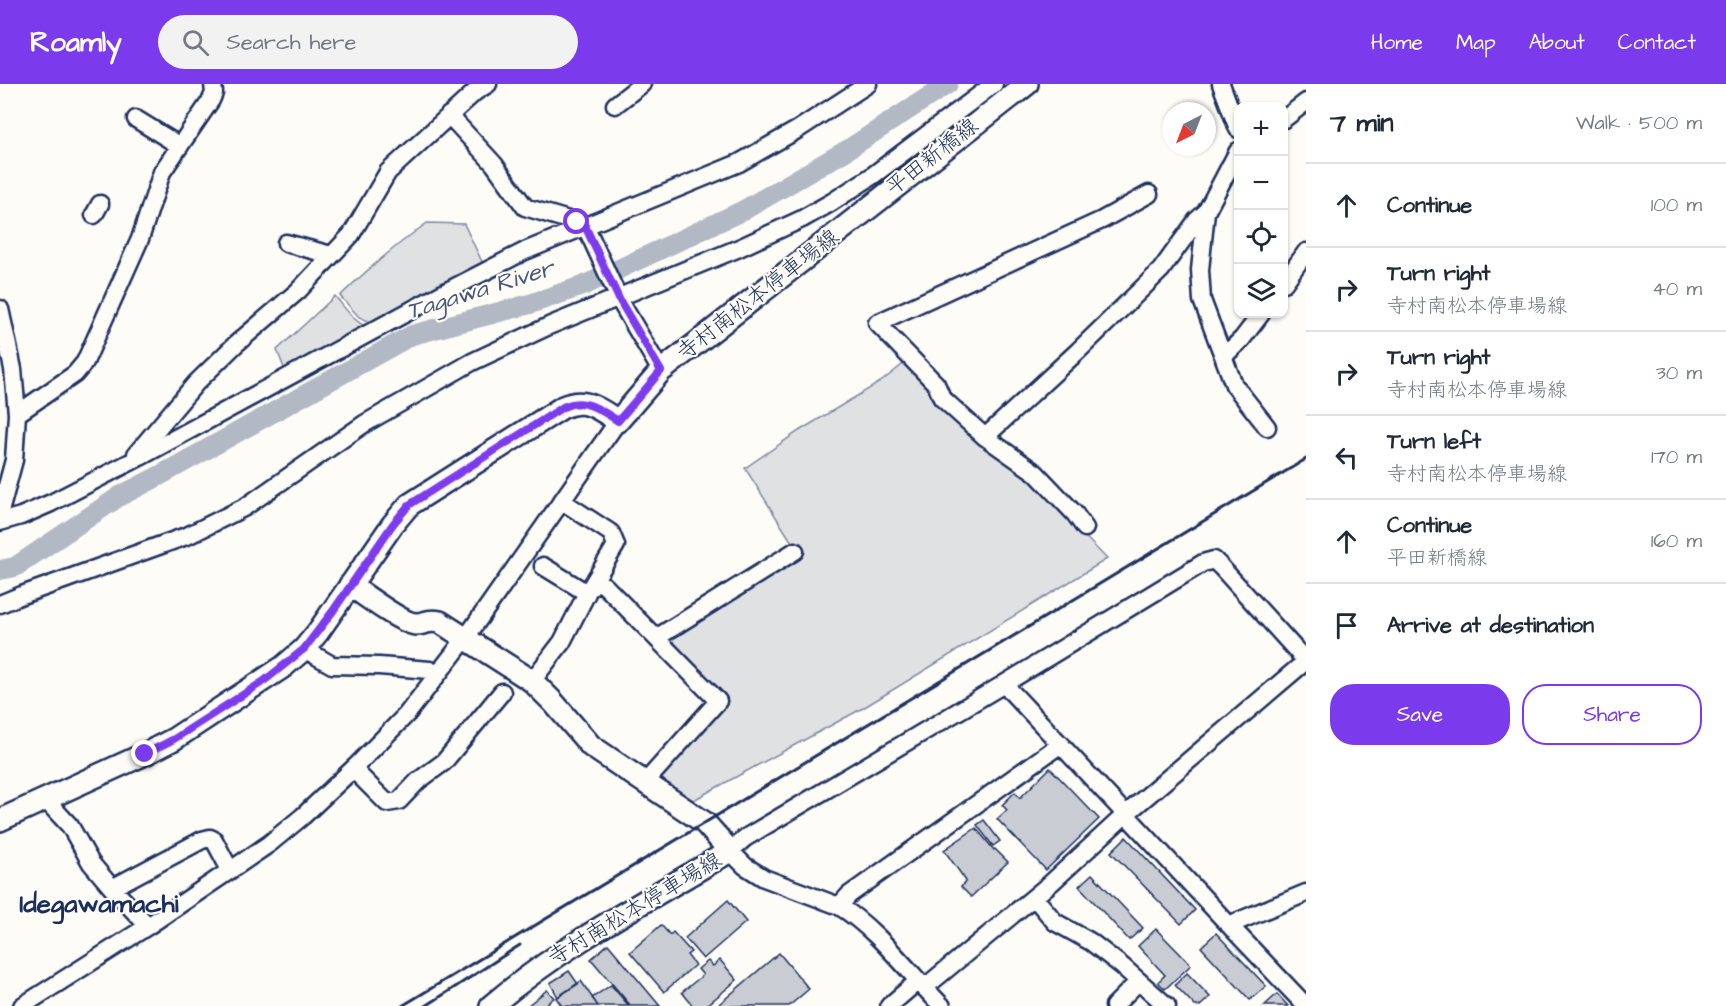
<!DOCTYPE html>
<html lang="en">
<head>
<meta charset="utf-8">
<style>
  body { margin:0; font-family:"Architects Daughter","Klee One",sans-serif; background:#f2f2f3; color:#1f2937 }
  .controls { position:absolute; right:18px; top:18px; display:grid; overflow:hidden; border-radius:12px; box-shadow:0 2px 4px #0004 }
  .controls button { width:54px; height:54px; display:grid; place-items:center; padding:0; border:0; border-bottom:2px solid #e0e1e3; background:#fff; color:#1f2937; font:30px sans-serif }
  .compass { position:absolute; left:1162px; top:18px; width:54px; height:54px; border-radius:50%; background:#fff; box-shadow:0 2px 4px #0004; rotate:222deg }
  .stop { position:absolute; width:18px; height:18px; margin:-14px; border:4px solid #7c3aed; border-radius:50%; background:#fff }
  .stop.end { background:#7c3aed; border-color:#fff; box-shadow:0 2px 6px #0008 }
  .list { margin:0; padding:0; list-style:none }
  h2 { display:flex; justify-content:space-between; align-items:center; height:78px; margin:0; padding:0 24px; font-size:26px }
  h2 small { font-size:20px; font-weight:400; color:#747a83 }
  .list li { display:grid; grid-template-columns:39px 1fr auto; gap:18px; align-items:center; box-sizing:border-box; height:84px; padding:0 24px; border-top:2px solid #e0e1e3 }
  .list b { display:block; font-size:22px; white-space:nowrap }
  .list p { margin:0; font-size:20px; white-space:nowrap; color:#747a83 }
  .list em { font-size:20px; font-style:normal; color:#747a83 }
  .actions { display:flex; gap:12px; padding:18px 24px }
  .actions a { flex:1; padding:14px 0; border:2px solid #7c3aed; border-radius:24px; text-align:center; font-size:21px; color:#7c3aed }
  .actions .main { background:#7c3aed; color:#fff }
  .icon { flex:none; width:33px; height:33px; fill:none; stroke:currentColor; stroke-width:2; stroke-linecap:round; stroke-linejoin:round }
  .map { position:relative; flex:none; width:1306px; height:922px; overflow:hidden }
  header { display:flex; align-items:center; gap:36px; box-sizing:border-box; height:84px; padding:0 30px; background:#7c3aed; color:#fff }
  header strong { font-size:28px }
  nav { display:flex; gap:33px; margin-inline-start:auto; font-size:21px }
  .search { width:420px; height:54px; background:#f2f2f3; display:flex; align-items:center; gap:15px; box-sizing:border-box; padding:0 21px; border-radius:33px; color:#747a83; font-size:22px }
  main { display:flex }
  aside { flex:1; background:#fff }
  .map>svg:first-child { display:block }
</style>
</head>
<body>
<header>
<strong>Roamly</strong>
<div class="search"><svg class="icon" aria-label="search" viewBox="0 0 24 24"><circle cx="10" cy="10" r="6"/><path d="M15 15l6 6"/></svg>Search here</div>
<nav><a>Home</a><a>Map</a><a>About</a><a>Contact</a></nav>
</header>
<main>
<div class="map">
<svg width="1306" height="922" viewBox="0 0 1306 922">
  <rect width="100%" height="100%" fill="#fdfcf7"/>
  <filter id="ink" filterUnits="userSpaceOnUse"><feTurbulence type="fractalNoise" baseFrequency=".0167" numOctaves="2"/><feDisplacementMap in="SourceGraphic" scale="12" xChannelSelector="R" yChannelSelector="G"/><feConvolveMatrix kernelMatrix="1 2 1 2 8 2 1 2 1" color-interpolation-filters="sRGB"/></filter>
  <g filter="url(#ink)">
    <path fill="#e0e1e3" stroke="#7e88a0" stroke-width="1.5" d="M427,139l37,1 21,44 -112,55 -14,-6 -19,-21c28,-27 56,-51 87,-73z
      M335,212c10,12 19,26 34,32l-83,45 -9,-23z
      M907,277l126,117 36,42 38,39 -244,149 -175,95 -28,-22 5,-11 63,-69 -60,-61 -1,-4 133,-81 -55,-87 54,-37 83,-50z"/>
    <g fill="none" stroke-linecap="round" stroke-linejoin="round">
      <path stroke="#b3b8c5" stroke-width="20" d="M0,486l15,-3 105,-71 39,-20 253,-141 118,-31 55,-19 159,-75 103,-60 101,-66"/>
    </g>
    <path fill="#c9ccd3" stroke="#1b2f5e" stroke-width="1.5" d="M1050,684l49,51 -53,51 -49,-51 10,-9 -5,-5 13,-13 5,6z
      M984,736l16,21 -7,5 -16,-21z
      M976,744l18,22 1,-1 13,13 -37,35 -10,-10 5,-6 -22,-31z
      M1126,753l69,73 -14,14 -70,-72z
      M1092,790l51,54 -14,12 -50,-54z
      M728,816l18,22 -43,37 -18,-21z
      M661,841l9,10 3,-3 18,20 -4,3 8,10 -31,27 -34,-40z
      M1156,845l35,36 -26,24 -7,-7 7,-7 -27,-29z
      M1216,849l50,53 -16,14 -49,-53z
      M608,860l52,62h-29l-40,-47z
      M779,869l30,36 -20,17h-70l-1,-1z
      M720,876l17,20 -31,26h-13l-11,-14 21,-17 -5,-6 10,-8 5,5z
      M569,887l9,13 -20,13 -8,-14z
      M1187,889l23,24 -10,9h-5l-20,-21z
      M581,897l17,25h-36l-6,-8z
      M611,901l18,21h-31l-6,-8z
      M547,906l7,8 -11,8h-16z
      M1277,910l11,12h-24z"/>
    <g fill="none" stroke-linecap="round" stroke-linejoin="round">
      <g stroke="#1b2f5e" stroke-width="21">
        <path id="minor" d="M1221,0l17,45
          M615,21l27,-21
          M449,31l45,49 31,43 60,18 35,76 41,70
          M136,35l44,27
          M1284,35l22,-17
          M1206,128l-6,58 2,30 32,85 33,42
          M94,131l6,-11
          M286,159l45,12
          M1284,199l22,-31
          M0,225l13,60 4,45 -3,46 -14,52
          M1224,272l18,-17 19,-25
          M17,330l58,-40 10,-12 55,-123 22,-67 49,-72 3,-7 -1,-9
          M985,353l93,-86 83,-81 36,-50 9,-8 32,-61
          M136,370l60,-71 40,-39 62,-53 53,-56 37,-63 87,-80 13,-8
          M562,417l49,32 5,12 -27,45
          M0,438l21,-6 30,-13 93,-48 299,-162 82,-42 214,-88 58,-33 71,-46
          M1085,444l-10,-14 -39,-41 -51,-36 -43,-39 -6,-14 -59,-61 225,-103 47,-26
          M595,496l10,6 113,115 -68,76 -4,6
          M0,520l22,-9 167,-60 56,-28 119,-83 108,-62 79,-37 188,-77 63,-29 30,-17 40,-26 122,-92
          M656,554l139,-87
          M304,565l28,16 47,1 51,4
          M532,597l30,-39 25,-49 -44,-27
          M1004,600l225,241 77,81
          M353,685l34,34 12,-2 19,-20 26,-19 58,-70
          M45,715l25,27 21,37 21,25 36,38
          M112,804l90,-48 8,-2 4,2 16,30
          M1034,813l21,25 36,20 31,24 45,40
          M839,822l10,-11 212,-151
          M1229,841l77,-32
          M924,904l127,-105 75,-69 180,-153
          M22,922l126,-80 121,-82 34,-28 52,-49 52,-53 58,-75 153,-218
          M889,922l29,-25
          M942,922c-31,-31 -66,-78 -103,-100l-75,-28 -19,-12 -15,-15 15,-13 259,-154 199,-121 11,-3 7,7 85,94
          M1114,922l25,-25"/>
      </g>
      <g stroke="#1b2f5e" stroke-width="26">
        <path id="major" d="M350,501c13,9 53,39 66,39 11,0 10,-5 24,-2l92,59 21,21 38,44 114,77 25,28c-82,49 -166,93 -239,155
          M0,736l145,-66 29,-15 109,-72 21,-18 14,-17 75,-108 16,-19 154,-98c23,-10 36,2 55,14l43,-50 366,-287"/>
      </g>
      <use href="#minor" stroke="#fdfcf7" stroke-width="16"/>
      <use href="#major" stroke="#fdfcf7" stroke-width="21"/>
      <path stroke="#1b2f5e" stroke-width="3" d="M402,922l904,-547
        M426,922l94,-61"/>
    </g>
  </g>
  <g fill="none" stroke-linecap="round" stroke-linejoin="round" filter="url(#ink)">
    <path stroke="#7c3aed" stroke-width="8" d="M145,670l29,-15 90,-58 40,-32 29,-38 60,-87 16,-19 154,-98c22,-10 36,2 55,14l43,-50 -41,-70 -34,-73 -1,-3 -8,-3"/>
  </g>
  <g text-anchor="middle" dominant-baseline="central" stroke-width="4.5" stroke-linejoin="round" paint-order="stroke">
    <g font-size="22" fill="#1b2f5e" stroke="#fdfcf7">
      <text transform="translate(932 73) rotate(-38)">平田新橋線</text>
      <text transform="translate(758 211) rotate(-38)">寺村南松本停車場線</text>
      <text transform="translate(635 825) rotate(-31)">寺村南松本停車場線</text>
    </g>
    <g font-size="24" font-style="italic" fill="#49587d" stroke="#fdfcf7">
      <text transform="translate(480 206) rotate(-17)">Tagawa River</text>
    </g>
    <g font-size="26" font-weight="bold" fill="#1b2f5e" stroke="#fdfcf7">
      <text x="99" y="820">Idegawamachi</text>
    </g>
  </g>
</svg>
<div class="controls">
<button>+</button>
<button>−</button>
<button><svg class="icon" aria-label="locate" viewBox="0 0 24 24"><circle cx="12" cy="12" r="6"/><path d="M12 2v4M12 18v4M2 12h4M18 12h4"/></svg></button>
<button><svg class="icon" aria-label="layers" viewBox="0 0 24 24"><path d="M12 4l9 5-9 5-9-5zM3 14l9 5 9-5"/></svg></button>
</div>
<svg class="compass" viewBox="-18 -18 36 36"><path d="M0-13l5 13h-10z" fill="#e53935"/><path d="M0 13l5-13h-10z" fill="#747a83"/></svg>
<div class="stop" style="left:577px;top:138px"></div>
<div class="stop end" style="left:145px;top:670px"></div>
</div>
<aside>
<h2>7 min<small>Walk · 500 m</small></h2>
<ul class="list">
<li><svg class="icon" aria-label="ahead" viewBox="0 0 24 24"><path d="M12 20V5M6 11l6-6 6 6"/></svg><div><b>Continue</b></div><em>100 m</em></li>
<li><svg class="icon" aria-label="right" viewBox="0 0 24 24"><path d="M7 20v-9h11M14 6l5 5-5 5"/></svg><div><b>Turn right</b><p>寺村南松本停車場線</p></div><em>40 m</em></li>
<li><svg class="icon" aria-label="right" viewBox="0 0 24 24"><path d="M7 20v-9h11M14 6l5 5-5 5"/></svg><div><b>Turn right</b><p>寺村南松本停車場線</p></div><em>30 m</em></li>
<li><svg class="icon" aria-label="left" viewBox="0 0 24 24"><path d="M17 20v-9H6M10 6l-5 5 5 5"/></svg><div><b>Turn left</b><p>寺村南松本停車場線</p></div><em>170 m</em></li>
<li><svg class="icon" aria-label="ahead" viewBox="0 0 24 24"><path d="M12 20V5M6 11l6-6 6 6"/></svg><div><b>Continue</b><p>平田新橋線</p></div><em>160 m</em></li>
<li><svg class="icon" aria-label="arrive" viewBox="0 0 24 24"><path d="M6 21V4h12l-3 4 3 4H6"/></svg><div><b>Arrive at destination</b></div></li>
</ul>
<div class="actions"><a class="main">Save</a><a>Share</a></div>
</aside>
</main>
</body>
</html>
